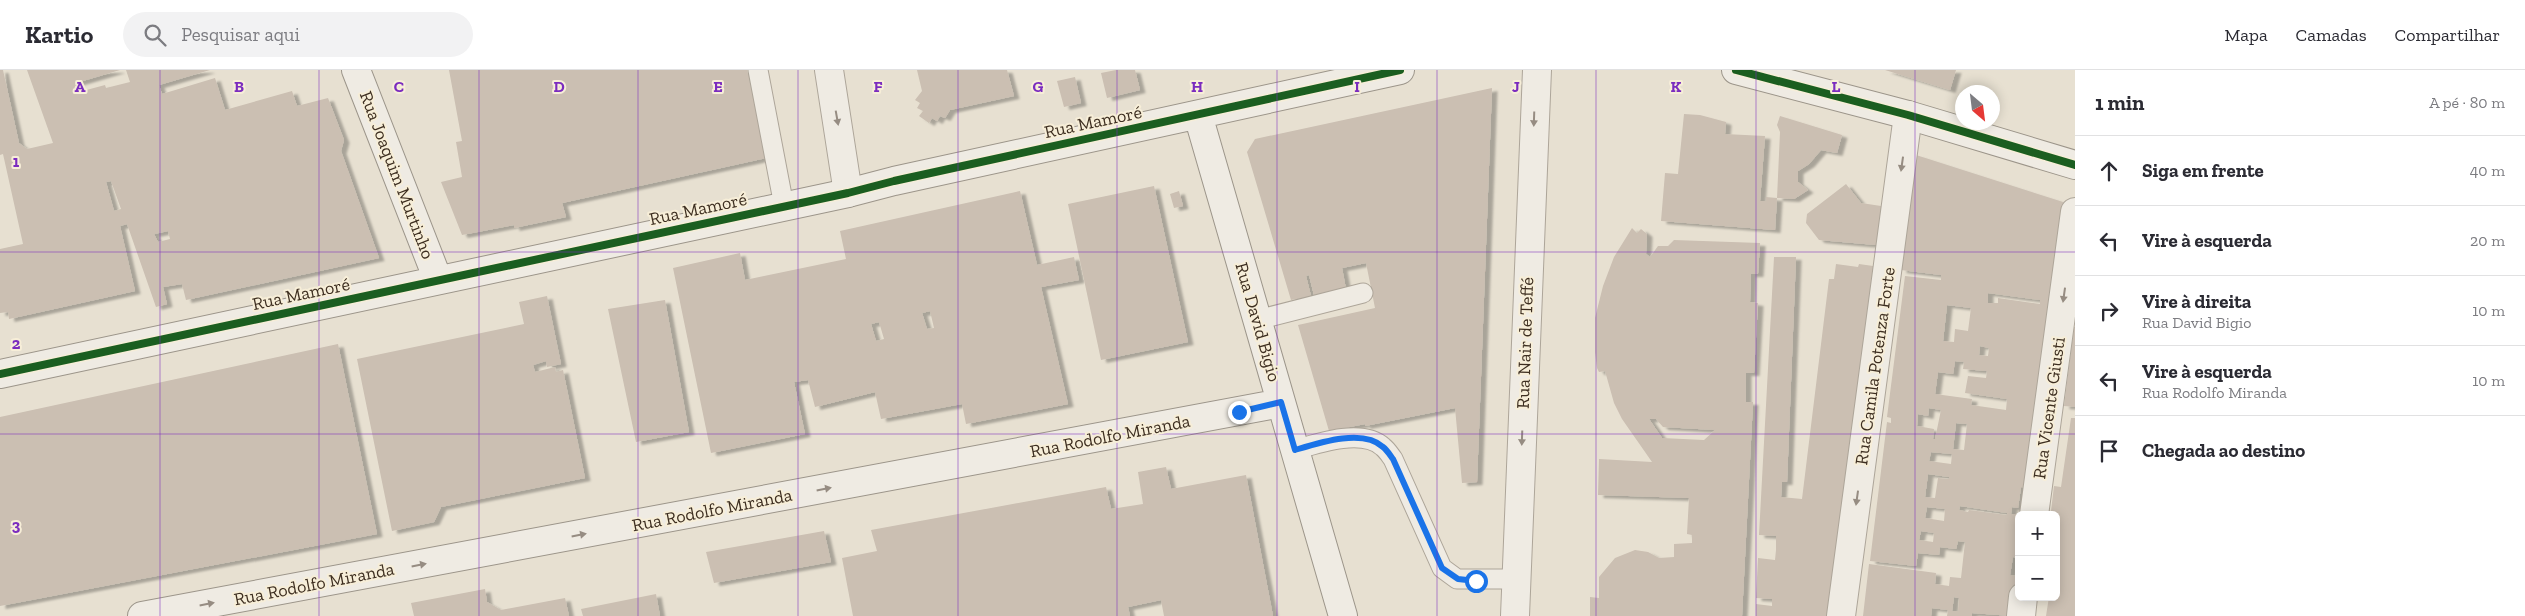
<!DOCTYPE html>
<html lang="pt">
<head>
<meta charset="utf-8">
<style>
  body { margin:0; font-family:"Zilla Slab",serif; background:#f2f2f3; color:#2b2b33 }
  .controls { position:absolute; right:15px; bottom:15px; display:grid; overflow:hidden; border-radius:8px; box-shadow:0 2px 12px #0003 }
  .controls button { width:45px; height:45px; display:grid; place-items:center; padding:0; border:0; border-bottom:1px solid #e1e1e2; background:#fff; color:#2b2b33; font:25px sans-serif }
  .compass { position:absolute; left:1955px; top:15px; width:45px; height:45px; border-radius:50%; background:#fff; box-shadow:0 2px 12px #0003; rotate:152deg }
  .stop { position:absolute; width:15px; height:15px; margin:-11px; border:4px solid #1a73e8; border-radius:50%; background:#fff }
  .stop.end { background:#1a73e8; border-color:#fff; box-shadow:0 1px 5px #0008 }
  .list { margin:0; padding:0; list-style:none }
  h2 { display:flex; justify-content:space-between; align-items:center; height:65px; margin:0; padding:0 20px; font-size:21px }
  h2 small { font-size:16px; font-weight:400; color:#7c7c81 }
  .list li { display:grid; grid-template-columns:32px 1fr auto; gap:15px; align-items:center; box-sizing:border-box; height:70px; padding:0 20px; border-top:1px solid #e1e1e2 }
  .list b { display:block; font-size:19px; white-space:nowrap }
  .list p { margin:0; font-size:16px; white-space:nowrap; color:#7c7c81 }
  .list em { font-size:16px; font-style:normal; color:#7c7c81 }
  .icon { flex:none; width:28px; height:28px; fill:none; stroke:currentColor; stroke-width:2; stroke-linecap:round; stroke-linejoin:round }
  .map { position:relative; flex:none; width:2075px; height:546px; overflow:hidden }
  header { display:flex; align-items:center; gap:30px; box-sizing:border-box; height:70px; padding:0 25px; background:#fff; border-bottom:1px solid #e1e1e2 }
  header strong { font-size:24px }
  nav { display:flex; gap:28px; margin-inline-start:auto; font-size:18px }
  .search { width:350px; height:45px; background:#f2f2f3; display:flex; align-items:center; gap:12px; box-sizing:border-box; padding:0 18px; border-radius:28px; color:#7c7c81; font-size:19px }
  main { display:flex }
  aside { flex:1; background:#fff }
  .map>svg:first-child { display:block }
</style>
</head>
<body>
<header>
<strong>Kartio</strong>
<div class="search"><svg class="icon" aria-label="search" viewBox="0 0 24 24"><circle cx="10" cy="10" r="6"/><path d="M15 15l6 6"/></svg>Pesquisar aqui</div>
<nav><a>Mapa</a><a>Camadas</a><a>Compartilhar</a></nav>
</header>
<main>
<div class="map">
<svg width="2075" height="546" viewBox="0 0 2075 546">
  <defs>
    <filter id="shadow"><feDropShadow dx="5.5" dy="3" stdDeviation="1" flood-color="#0004"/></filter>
  </defs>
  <rect width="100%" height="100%" fill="#e7e0d1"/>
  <path fill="#cbbfb2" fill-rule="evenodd" filter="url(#shadow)" d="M0,0h3l16,73 8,6 26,-6 -26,-73h93l-44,13 3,9 26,-7 1,3 24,-6 -4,-12h84l-51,15 3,9 53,-16 10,32 67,-19 5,15 31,-8 16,42 -3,11 38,107 -193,42 -4,-16 -19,3 4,17 -11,3 -29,-83 -7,2 15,65 -126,28 -1,-7 -8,1v-64l23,-5 -20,-90 -3,1zM111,111l10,28 -7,2 -8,-29zM168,161l2,8 -12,3 -4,-8z
    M449,0h298l19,88 -204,45 4,14 -52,11v-3l-52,10 -21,-53 21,-5 -6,-35 6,-1z
    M917,0h90l7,26 -64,14 -5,8 -5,-2 -3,5 -5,-3 -3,5 -10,-7 4,-5 -6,-3 3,-5 -5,-3 7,-9z
    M1116,0h19l5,20 -33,8 -6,-25z
    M1885,0h71l-6,20z
    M1075,7l6,26 -17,4 -7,-26z
    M1492,18l-15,394 -15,1 -7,-75 -90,18v-2l-36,7 -31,-106 77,-17 -9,-45 -24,5 4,21 -32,6 -5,-20 -3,1 5,20 -20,4 -44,-148 8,-13z
    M1684,44l16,1 26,7 -1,12 40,2 -5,65h6v-4l11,1 3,-66 -3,-7 3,-9 62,19 -5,18 -16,-3 -12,14 -11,7v11l10,8 -14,9 -17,-1 -2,32 -114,-9 4,-48 13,1z
    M1916,85l147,47 -35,286 -7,-1 -3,21 -6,-1 -1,7 8,1v43l-6,-1 -3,18 7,1 -5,40 -40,-3v3h-25l1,-6 -16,-2 -1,8h-68l6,-52 67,9 -1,11 14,2 1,-9 11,1 4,-36 -7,-1 -2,8 -16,-2 -1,8 -21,-2 -2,13 -46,-5 17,-139 4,1v-5l-4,-1 18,-141 36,4v-5l-40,-5zM1988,223l52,7v4l-42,-6v5h-10zM1947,235l24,3 -3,23 -13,-2 -1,13 -11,-1zM1980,276l9,2 -1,8 -9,-1zM1955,291l9,1 -1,7 24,2 -1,7 -18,-2 -3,17 42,6 -1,11 -35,-5 1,-6 -37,-5 3,-22 15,2zM1929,338l12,2 -6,29h-2l1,-10 -17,-3 1,-12 10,2zM1956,353l11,1 -3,26 -11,-1zM1931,382l21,2 -1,10 -22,-3zM1928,404l21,3v2l-11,-1 -3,20 -10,-1zM1960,436l47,7v2l-38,-5 -1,2 -9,-2zM1927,437l18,2 -1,12 -19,-3zM1921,461l13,2 -1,9 -14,-2zM1954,527l5,1 -1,13h-6z
    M1846,114l15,19 20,3 -5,39 -57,-5 -13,-17 1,-9z
    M1154,116l34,156 -87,18 -33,-156z
    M1020,121l17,74 37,-8 5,23 -38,7 27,117 -102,20 -4,-20 -81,15 -6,-27 -60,15 -7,-27 -14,2 11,52 -94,19 -38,-185 67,-15 5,27 101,-21 -6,-28zM930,241l4,17 -7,1 -5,-16zM879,252l5,17 -8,2 -5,-17z
    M1179,121l4,15 -9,2 -4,-14z
    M1632,158l5,5 4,-4 6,5 -1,20 4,3 8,-11h10l6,-6 86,3 -2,31h-7l-1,28 8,1 -4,70h-8v29h7l-11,214h-152v-19l9,1v-21l16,-19 20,-8 13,2 11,6 15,-1v-13l18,-1v-8l-5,-1 2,-36 -91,-3 1,-36 53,3 -30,-43 -8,-16 -9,-32 -6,1 -2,-4 -2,-16v-34l8,-32 11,-29zM1649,349h7l7,8 52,3 -11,10 -42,-2z
    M1774,187h22l-9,225h-5l-1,15 21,2 27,-220h5l2,-15 22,3 1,-3 14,2 -44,350h-73v-12l16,2v-7l-16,-1 2,-40 17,2 1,-10v-14l-17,-1z
    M547,226l14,68 -14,3 -1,-6 -13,4 2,7 20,-5 1,5 7,-2 22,108 -144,29 -7,15 -42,9 -35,-172 167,-35 -5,-22z
    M665,230l24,132 -53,10 -28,-133z
    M2074,257h1v80l-11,-1z
    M338,274l39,190 -377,72v-189z
    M2071,348h4v198h-29l3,-19h7v-85l-5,-1 3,-25 7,1z
    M1166,397l5,22 75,-14 27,141h-109l-3,-16 -33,7 2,9h-277l-11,-58 35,-7 -6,-21 235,-43 5,22 32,-5 -5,-32z
    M824,461l7,31 -117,21 -8,-31z
    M485,519l2,13 14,8 64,-12 4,18h-155l-3,-13z
    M656,524l4,22h-77l-2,-7z"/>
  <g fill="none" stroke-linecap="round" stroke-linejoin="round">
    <g stroke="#ada599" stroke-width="21">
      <path id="lane" d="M758,0l26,136
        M1257,250l106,-27
        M1295,380c23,-7 68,-22 88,-3 4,3 7,8 10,12l49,109 15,11h59"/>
    </g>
    <g stroke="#ada599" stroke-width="30">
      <path id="street" d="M829,0l19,123
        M2034,445l41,-303
        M1515,546l22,-546
        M1841,546l67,-501
        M2021,546l2,-19"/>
    </g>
    <g stroke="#9c958a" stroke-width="30">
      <path id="secondary" d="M356,0l82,210
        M1736,0l172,45 167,50
        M1198,45l145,501
        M0,304l848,-181 46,-12 506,-111
        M142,546l1139,-213"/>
    </g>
    <use href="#lane" stroke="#efebe3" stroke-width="19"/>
    <use href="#street" stroke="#efebe3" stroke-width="28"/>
    <use href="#secondary" stroke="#efebe3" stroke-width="28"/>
    <g stroke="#f7eed8" stroke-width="11">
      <path id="cycleway" d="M1736,0l172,45 167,50
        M0,304l848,-181 46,-12 506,-111"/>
    </g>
    <use href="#cycleway" stroke="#1b5e20" stroke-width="8"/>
  </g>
  <defs><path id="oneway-solid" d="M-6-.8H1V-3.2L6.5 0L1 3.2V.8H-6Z" transform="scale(1.25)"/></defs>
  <g fill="#968c82">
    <use href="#oneway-solid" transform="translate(837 48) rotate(80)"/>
    <use href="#oneway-solid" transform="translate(1534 49) rotate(92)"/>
    <use href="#oneway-solid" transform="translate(1902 94) rotate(98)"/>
    <use href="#oneway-solid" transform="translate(2064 225) rotate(98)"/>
    <use href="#oneway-solid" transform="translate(1522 368) rotate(92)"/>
    <use href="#oneway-solid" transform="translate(824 419) rotate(-11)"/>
    <use href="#oneway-solid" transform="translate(1857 428) rotate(98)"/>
    <use href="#oneway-solid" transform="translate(579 465) rotate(-11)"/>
    <use href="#oneway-solid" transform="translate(419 495) rotate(-11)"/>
    <use href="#oneway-solid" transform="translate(207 534) rotate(-11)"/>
  </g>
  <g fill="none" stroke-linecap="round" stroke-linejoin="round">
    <path stroke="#1a73e8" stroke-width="6" d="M1239,342l42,-10 14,48c23,-7 68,-22 88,-3 4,3 7,8 10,12l49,109 16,11 18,2"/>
  </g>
  <path fill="none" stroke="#7b2cbf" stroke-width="1" stroke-opacity="0.55" d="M160,0v546M319,0v546M479,0v546M638,0v546M798,0v546M958,0v546M1117,0v546M1277,0v546M1437,0v546M1596,0v546M1756,0v546M1915,0v546M0,182h2075M0,364h2075"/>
  <g text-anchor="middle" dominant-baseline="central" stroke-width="4" stroke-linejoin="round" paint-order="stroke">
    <g font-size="18" fill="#3d2e20" stroke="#f7eed8">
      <text transform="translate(1093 52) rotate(-12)">Rua Mamoré</text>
      <text transform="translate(397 105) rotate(69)">Rua Joaquim Murtinho</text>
      <text transform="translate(698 139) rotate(-12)">Rua Mamoré</text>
      <text transform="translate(301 224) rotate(-12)">Rua Mamoré</text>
      <text transform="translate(1258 252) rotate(74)">Rua David Bigio</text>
      <text transform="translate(1525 273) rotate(-88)">Rua Nair de Teffé</text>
      <text transform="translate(1875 296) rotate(-82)">Rua Camila Potenza Forte</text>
      <text transform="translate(2049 338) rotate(-82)">Rua Vicente Giusti</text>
      <text transform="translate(1110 366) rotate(-11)">Rua Rodolfo Miranda</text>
      <text transform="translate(712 440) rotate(-11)">Rua Rodolfo Miranda</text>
      <text transform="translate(314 514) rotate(-11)">Rua Rodolfo Miranda</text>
    </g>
  </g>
  <g font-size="16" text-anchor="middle" font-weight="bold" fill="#7b2cbf" stroke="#f7eed8" stroke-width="4" stroke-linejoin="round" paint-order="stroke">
    <text x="80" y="22">A</text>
    <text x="239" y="22">B</text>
    <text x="399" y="22">C</text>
    <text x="559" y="22">D</text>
    <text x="718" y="22">E</text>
    <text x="878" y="22">F</text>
    <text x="1038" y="22">G</text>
    <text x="1197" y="22">H</text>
    <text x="1357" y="22">I</text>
    <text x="1516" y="22">J</text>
    <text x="1676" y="22">K</text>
    <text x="1836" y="22">L</text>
    <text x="16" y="97">1</text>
    <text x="16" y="279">2</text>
    <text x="16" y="461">3</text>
  </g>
</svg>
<div class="controls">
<button>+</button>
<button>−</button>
</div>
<svg class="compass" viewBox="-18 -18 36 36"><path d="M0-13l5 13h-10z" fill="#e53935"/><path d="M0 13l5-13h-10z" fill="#7c7c81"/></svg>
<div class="stop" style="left:1476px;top:511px"></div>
<div class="stop end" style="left:1239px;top:342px"></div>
</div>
<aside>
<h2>1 min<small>A pé · 80 m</small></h2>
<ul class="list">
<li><svg class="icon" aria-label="ahead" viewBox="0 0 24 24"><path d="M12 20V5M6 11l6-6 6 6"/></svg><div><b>Siga em frente</b></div><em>40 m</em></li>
<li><svg class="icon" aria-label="left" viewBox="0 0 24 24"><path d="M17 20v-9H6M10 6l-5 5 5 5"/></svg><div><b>Vire à esquerda</b></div><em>20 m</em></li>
<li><svg class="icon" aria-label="right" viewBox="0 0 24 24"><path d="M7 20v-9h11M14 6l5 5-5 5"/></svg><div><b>Vire à direita</b><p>Rua David Bigio</p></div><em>10 m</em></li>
<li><svg class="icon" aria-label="left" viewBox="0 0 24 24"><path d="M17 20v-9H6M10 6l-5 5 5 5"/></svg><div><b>Vire à esquerda</b><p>Rua Rodolfo Miranda</p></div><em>10 m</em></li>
<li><svg class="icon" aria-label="arrive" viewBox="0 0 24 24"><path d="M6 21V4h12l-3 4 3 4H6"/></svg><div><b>Chegada ao destino</b></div></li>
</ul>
</aside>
</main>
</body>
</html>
